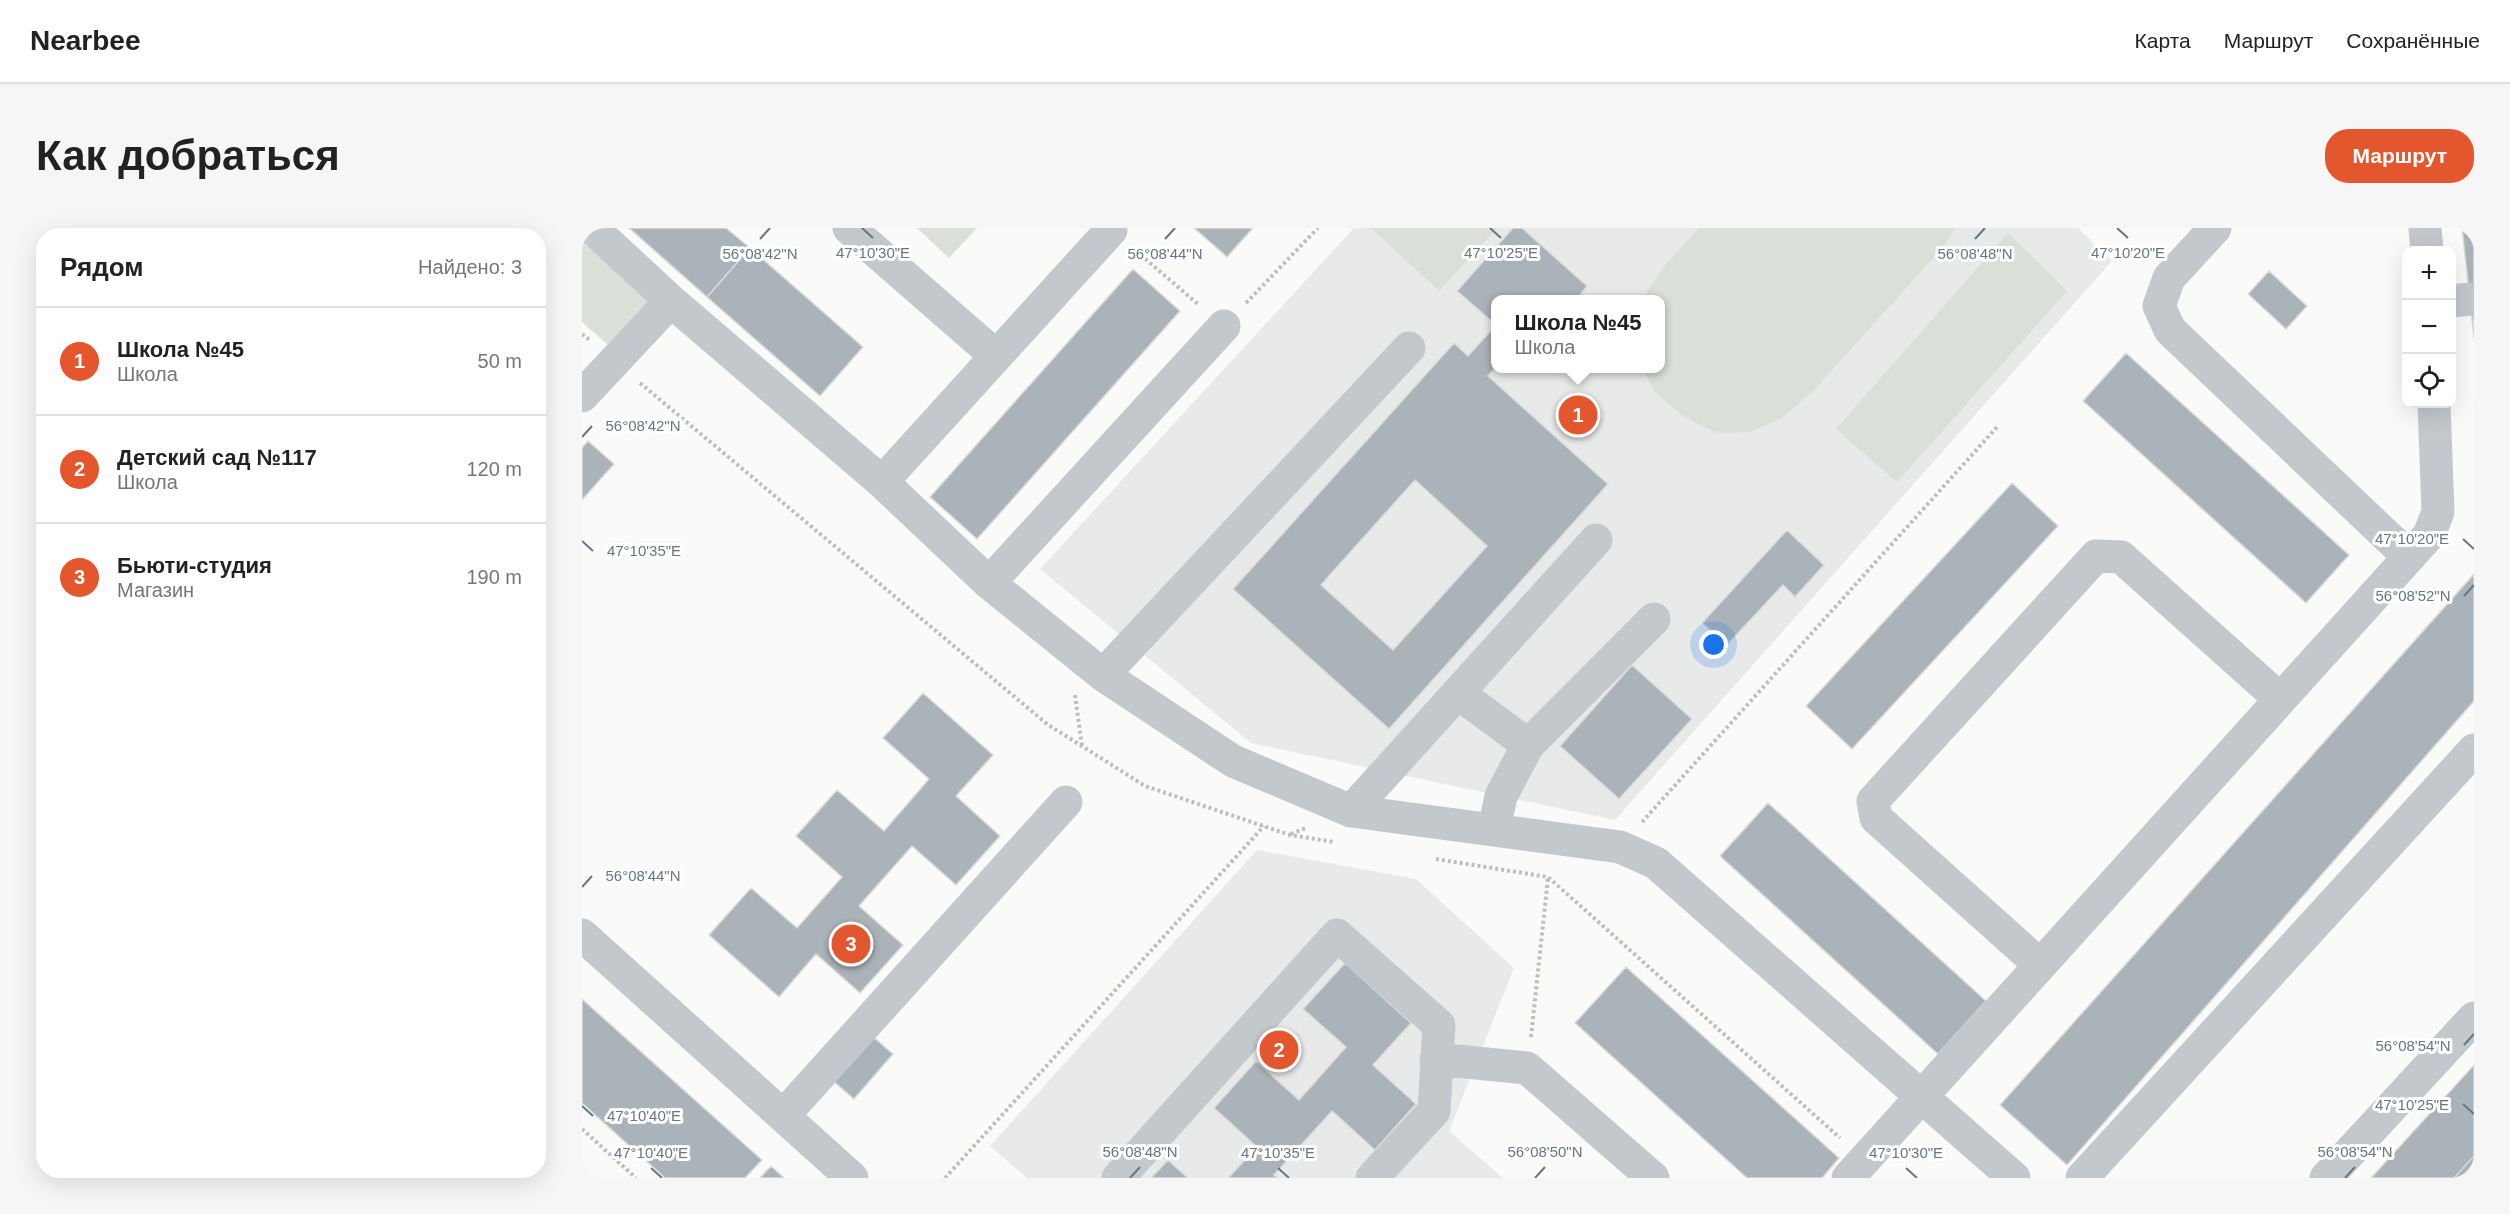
<!DOCTYPE html>
<html lang="ru">
<head>
<meta charset="utf-8">
<style>
  body { margin:0; font-family:Arial,sans-serif; background:#f6f6f6; color:#222 }
  .controls { position:absolute; right:18px; top:18px; display:grid; overflow:hidden; border-radius:12px; box-shadow:0 6px 24px #0002 }
  .controls button { width:54px; height:54px; display:grid; place-items:center; padding:0; border:0; border-bottom:2px solid #e0e0e0; background:#fff; color:#222; font:30px sans-serif }
  .you { position:absolute; left:1132px; top:417px; width:21px; height:21px; margin:-15px; border:4px solid #fff; border-radius:50%; background:#1a73e8; box-shadow:0 0 0 9px #1a73e833 }
  .badge { display:grid; place-items:center; width:39px; height:39px; border-radius:50%; background:#e4572e; color:#fff; font-size:20px; font-weight:700 }
  .pin { position:absolute; translate:-50% -50%; border:3px solid #fff; box-shadow:0 2px 6px #0006 }
  .popup { position:absolute; left:909px; top:67px; width:174px; height:78px; box-sizing:border-box; display:grid; place-content:center; border-radius:12px; background:#fff; filter:drop-shadow(0 2px 4px #0005); font-size:20px; white-space:nowrap; color:#767676 }
  .popup b { font-size:22px; color:#222 }
  .popup::after { content:''; position:absolute; left:50%; top:100%; margin-left:-12px; border:12px solid transparent; border-top-color:#fff }
  .list { margin:0; padding:0; list-style:none }
  h2 { display:flex; justify-content:space-between; align-items:center; height:78px; margin:0; padding:0 24px; font-size:26px }
  h2 small { font-size:20px; font-weight:400; color:#767676 }
  .list li { display:grid; grid-template-columns:39px 1fr auto; gap:18px; align-items:center; box-sizing:border-box; height:108px; padding:0 24px; border-top:2px solid #e0e0e0 }
  .list b { display:block; font-size:22px; white-space:nowrap }
  .list p { margin:0; font-size:20px; white-space:nowrap; color:#767676 }
  .list em { font-size:20px; font-style:normal; color:#767676 }
  .icon { flex:none; width:33px; height:33px; fill:none; stroke:currentColor; stroke-width:2; stroke-linecap:round; stroke-linejoin:round }
  .map { position:relative; flex:none; width:1892px; height:950px; overflow:hidden; border-radius:24px }
  header { display:flex; align-items:center; gap:36px; box-sizing:border-box; height:84px; padding:0 30px; background:#fff; border-bottom:2px solid #e0e0e0 }
  header strong { font-size:28px }
  nav { display:flex; gap:33px; margin-inline-start:auto; font-size:21px }
  .intro { display:flex; align-items:center; justify-content:space-between; box-sizing:border-box; height:144px; padding:0 36px }
  h1 { margin:0; font-size:42px }
  .button { padding:15px 27px; border-radius:24px; background:#e4572e; color:#fff; font-size:21px; font-weight:700 }
  main { display:flex; gap:36px; padding:0 36px }
  aside { flex:1; background:#fff; border-radius:24px; box-shadow:0 6px 24px #0002 }
  .map>svg:first-child { display:block }
</style>
</head>
<body>
<header>
<strong>Nearbee</strong>
<nav><a>Карта</a><a>Маршрут</a><a>Сохранённые</a></nav>
</header>
<div class="intro"><h1>Как добраться</h1><a class="button">Маршрут</a></div>
<main>
<aside>
<h2>Рядом<small>Найдено: 3</small></h2>
<ul class="list">
<li><span class="badge">1</span><div><b>Школа №45</b><p>Школа</p></div><em>50 m</em></li>
<li><span class="badge">2</span><div><b>Детский сад №117</b><p>Школа</p></div><em>120 m</em></li>
<li><span class="badge">3</span><div><b>Бьюти-студия</b><p>Магазин</p></div><em>190 m</em></li>
</ul>
</aside>
<div class="map">
<svg width="1892" height="950" viewBox="0 0 1892 950">
  <rect width="100%" height="100%" fill="#fafaf8"/>
  <path fill="#e8e9e9" fill-rule="evenodd" d="M772,0h724l34,33 -497,559 -364,-77 -211,-174zM914,72h164v68h-164z
    M675,622l159,29 98,89 -65,163 54,47h-476l-37,-32z"/>
  <path fill="#dadfd7" d="M335,0h60l-28,30z
    M789,0h126l-58,63z
    M1117,0h256l-11,18 -130,144 -32,28 -32,14 -33,1 -33,-16 -29,-25 -12,-23 17,-1v-68l-17,-1 19,-30z
    M1426,5l59,58 -170,191 -61,-53z
    M0,14l73,63 -40,46 -33,-29z"/>
  <path fill="#aab3b9" stroke="#dcdcda" stroke-width="1.5" fill-rule="evenodd" d="M47,0h97l24,20 -43,49z
    M612,0h59l-26,29z
    M931,0h9l65,58 -11,14h-80v25l-39,-34z
    M1880,0h12v110z
    M168,20l113,99 -43,49 -113,-99z
    M551,41l47,42 -203,228 -47,-42z
    M1687,43l38,35 -21,23 -38,-35z
    M914,97v42l-8,9 120,108 -219,245 -156,-140 221,-246 14,13zM833,252l72,66 -94,104 -72,-65z
    M1544,125l223,202 -43,48 -223,-202z
    M6,213l26,23 -32,36v-52z
    M1430,255l46,43 -206,223 -46,-43z
    M1205,302l37,35 -29,32 -12,-12 -56,60 -25,-22z
    M1892,346v127l-407,464 -67,-60z
    M1050,437l60,54 -73,80 -59,-53z
    M341,465l70,62 -37,41 44,40 -44,49 -44,-39 -53,60 44,39 -43,48 -44,-39 -37,43 -70,-62 42,-47 46,40 45,-51 -46,-41 41,-46 47,41 45,-52 -46,-41z
    M1186,575l218,198 -48,53 -218,-198z
    M763,735l66,60 -38,42 43,39 -41,46 -43,-39 -58,64 4,3h-50l29,-31 -43,-39 42,-47 43,39 47,-53 -43,-38z
    M1044,739l213,191 -17,20h-75l-172,-155z
    M0,771l180,161 -17,18h-80l-83,-75z
    M289,807l22,19 -39,45 -22,-19z
    M1892,837v91l-20,22h-83z
    M1892,928v22h-20z
    M586,932l20,18h-37z
    M189,938l13,12h-24z"/>
  <g fill="none" stroke-linecap="round" stroke-linejoin="round">
    <path stroke="#bbbfc2" stroke-width="4" stroke-dasharray="3 3" stroke-linecap="butt" d="M554,23l63,54
      M664,75l72,-75
      M0,106l9,7
      M58,155l407,341 98,62 145,49 44,7
      M493,467l7,51
      M1060,594l355,-395
      M709,606l15,-6
      M854,631l112,18 292,261
      M949,809l17,-159
      M0,901l54,49
      M363,950l319,-352"/>
    <path stroke="#c3c8cc" stroke-width="33" d="M10,0l79,73 211,181 107,101 235,-257
      M267,0l147,128
      M1633,0l-46,50 -10,28 11,24 239,227
      M1843,0l2,22
      M1870,73l18,-2
      M0,168l89,-95
      M300,254l229,-252 -2,-2
      M407,355l114,92 130,86 118,50 269,36 36,16 358,315
      M521,447l306,-327
      M876,465l70,52
      M769,583l245,-271
      M912,602l7,-34 27,-51 126,-126
      M0,707l270,243
      M1458,737l-164,-147 -3,-17 223,-245 25,1 159,142
      M854,831l91,9 126,110
      M201,888l283,-314
      M536,950l219,-243 102,90 -5,86 -62,67
      M1266,950l581,-643 9,-23 -4,-108
      M1500,950l392,-428
      M1744,950l148,-160"/>
  </g>
  <path fill="none" stroke="#657683" stroke-width="2" d="M280,0l11,10M908,0l11,10M1535,0l11,10M178,11l10,-11M583,11l10,-11M1393,11l10,-11M0,209l10,-11M1881,311l11,10M0,313l11,10M1882,368l10,-11M0,659l10,-11M1882,817l10,-11M1881,876l11,10M0,878l11,10M69,940l11,10M696,940l11,10M1324,940l11,10M548,950l10,-11M953,950l10,-11M1763,950l10,-11"/>
  <g font-size="15" text-anchor="middle" fill="#657683" stroke="#fff" stroke-width="6" stroke-linejoin="round" paint-order="stroke">
    <text x="291" y="30">47°10'30"E</text>
    <text x="919" y="30">47°10'25"E</text>
    <text x="1546" y="30">47°10'20"E</text>
    <text x="178" y="31">56°08'42"N</text>
    <text x="583" y="31">56°08'44"N</text>
    <text x="1393" y="31">56°08'48"N</text>
    <text x="61" y="203">56°08'42"N</text>
    <text x="1830" y="316">47°10'20"E</text>
    <text x="62" y="328">47°10'35"E</text>
    <text x="1831" y="373">56°08'52"N</text>
    <text x="61" y="653">56°08'44"N</text>
    <text x="1831" y="823">56°08'54"N</text>
    <text x="1830" y="882">47°10'25"E</text>
    <text x="62" y="893">47°10'40"E</text>
    <text x="558" y="929">56°08'48"N</text>
    <text x="963" y="929">56°08'50"N</text>
    <text x="1773" y="929">56°08'54"N</text>
    <text x="69" y="930">47°10'40"E</text>
    <text x="696" y="930">47°10'35"E</text>
    <text x="1324" y="930">47°10'30"E</text>
  </g>
</svg>
<div class="controls">
<button>+</button>
<button>−</button>
<button><svg class="icon" aria-label="locate" viewBox="0 0 24 24"><circle cx="12" cy="12" r="6"/><path d="M12 2v4M12 18v4M2 12h4M18 12h4"/></svg></button>
</div>
<div class="you"></div>
<div class="pin badge" style="left:996px;top:187px">1</div>
<div class="popup"><b>Школа №45</b>Школа</div>
<div class="pin badge" style="left:697px;top:822px">2</div>
<div class="pin badge" style="left:269px;top:716px">3</div>
</div>
</main>
</body>
</html>
